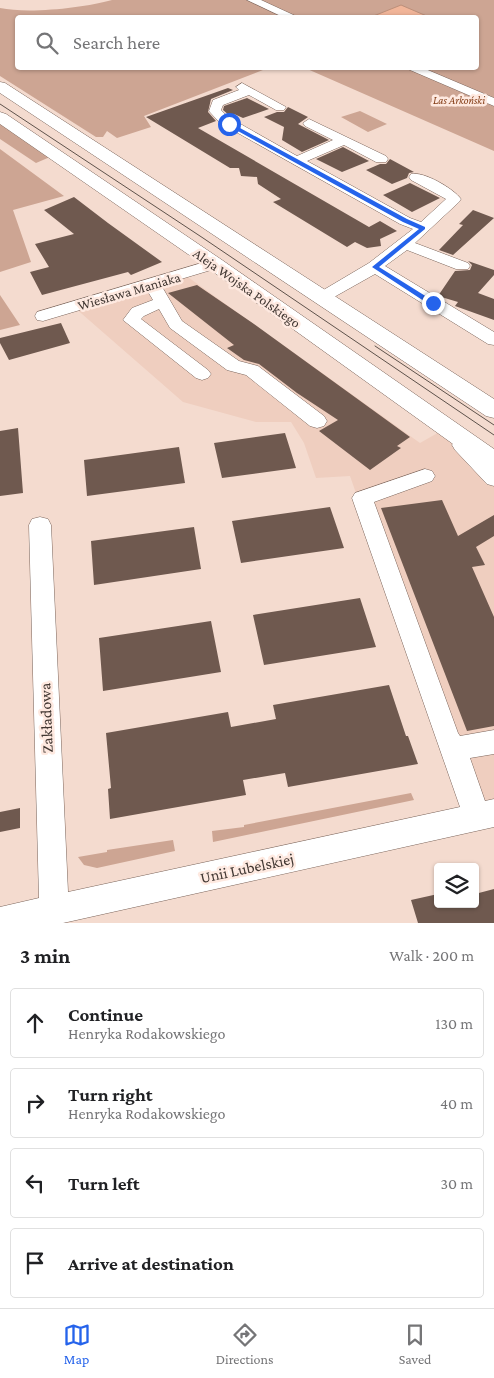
<!DOCTYPE html>
<html lang="en">
<head>
<meta charset="utf-8">
<style>
  body { margin:0; font-family:"Crimson Pro",serif; background:#f6f6f6; color:#202124 }
  .controls { position:absolute; right:15px; bottom:15px; display:grid; overflow:hidden; border-radius:5px; box-shadow:0 1px 4px #0004 }
  .controls button { width:45px; height:45px; display:grid; place-items:center; padding:0; border:0; border-bottom:1px solid #e0e0e0; background:#fff; color:#202124; font:25px sans-serif }
  .stop { position:absolute; width:15px; height:15px; margin:-11px; border:4px solid #2563eb; border-radius:50%; background:#fff }
  .stop.end { background:#2563eb; border-color:#fff; box-shadow:0 1px 5px #0008 }
  .list { margin:0; padding:0; list-style:none }
  h2 { display:flex; justify-content:space-between; align-items:center; height:65px; margin:0; padding:0 20px; font-size:21px }
  h2 small { font-size:16px; font-weight:400; color:#757577 }
  .list li { display:grid; grid-template-columns:32px 1fr auto; gap:15px; align-items:center; box-sizing:border-box; height:70px; margin:0 10px 10px; padding:0 10px; border:1px solid #e0e0e0; border-radius:5px }
  .list b { display:block; font-size:19px; white-space:nowrap }
  .list p { margin:0; font-size:16px; white-space:nowrap; color:#757577 }
  .list em { font-size:16px; font-style:normal; color:#757577 }
  .icon { flex:none; width:28px; height:28px; fill:none; stroke:currentColor; stroke-width:2; stroke-linecap:round; stroke-linejoin:round }
  .map { position:relative; flex:none; width:494px; height:923px; overflow:hidden }
  .search { position:absolute; background:#fff; box-shadow:0 1px 4px #0004; left:15px; right:15px; top:15px; height:55px; display:flex; align-items:center; gap:12px; box-sizing:border-box; padding:0 18px; border-radius:5px; color:#757577; font-size:19px }
  .sheet { height:385px; background:#fff }
  nav { display:flex; justify-content:space-around; align-items:center; box-sizing:border-box; height:70px; border-top:1px solid #e0e0e0; background:#fff; font-size:14px; color:#757577 }
  nav a { display:grid; justify-items:center; gap:2px }
  nav .on { color:#2563eb }
  .map>svg:first-child { display:block }
</style>
</head>
<body>
<div class="map">
<svg width="494" height="923" viewBox="0 0 494 923">
  <rect width="100%" height="100%" fill="#f4dbcf"/>
  <path fill="#efcebf" d="M185,275l235,168 21,-12 53,37v339l-26,7 -118,-338 -34,2 -12,-35 -13,-21h-35l-73,-20 -109,-95z"/>
  <path fill="#cda593" d="M112,0h382v151l-189,-83h171v-50h-458v50h250l-124,48 7,11 -34,11 -10,-7 -4,6h-7l-96,-61v-68c28,6 84,0 112,-8z
    M360,111l27,13 -19,8 -27,-15z
    M0,123l50,34 -14,6 -36,-24z
    M0,149l64,47 -51,14 18,52 -31,10z
    M0,295l20,30 -20,5z
    M411,793l3,7 -201,42 -1,-11 32,-4v-2z
    M173,840l2,11 -78,17 -13,-3 -6,-8 29,-5v-2z"/>
  <path fill="#f1b599" stroke="#bc8f7a" d="M401,5l28,12h-58z"/>
  <path fill="#6f594f" d="M228,88l5,2 -22,9 -3,13 8,9 -18,7 171,99 11,-6 17,10 -17,8 1,7 -14,2 -12,-6 -8,5 -74,-45 8,-3 -23,-15 -1,-7 -16,-1 -2,-8h-9l-84,-51z
    M247,98l22,11 -26,9 -9,-4 -4,2 -7,-6 1,-4z
    M288,107l20,10 -10,7 31,16 -27,12 -20,-12 2,-13 -20,-10 13,-5h7z
    M343,147l26,14 -27,11 -26,-13z
    M390,159l24,13 -5,1 -2,5 -15,6 -26,-14 14,-6h6z
    M410,183l30,15 -28,14 -29,-17z
    M74,197l34,26 54,39 -31,13 -3,-3 -86,23 -12,-23 19,-5 -14,-23 39,-10 -30,-24z
    M473,210l21,8 -41,37 -14,-5 24,-25 -4,-1z
    M468,261l26,9v5l-16,18 16,6v21l-39,-14 3,-4 -20,-6 17,-25 15,-1 2,-5z
    M197,285l57,39 156,113 -13,9 4,2 -31,22 -51,-39 19,-11 -41,-27 -38,-29 -15,-4 -17,-12 7,-3 -66,-52z
    M61,323l9,20 -61,17 -9,-17v-5z
    M18,428l5,65 -23,3v-65z
    M285,433l11,35 -74,10 -8,-35z
    M179,447l6,36 -98,13 -3,-36z
    M442,500l16,36 36,-21v21l-18,11 9,18 -13,2 22,50v109l-27,5 -86,-223z
    M330,507l14,41 -103,15 -9,-42z
    M194,527l7,42 -107,16 -3,-44z
    M360,598l16,49 -112,18 -11,-50z
    M211,621l10,51 -118,19 -4,-53z
    M389,685l17,51h2l10,28 -130,23 -3,-14 -42,7 3,15 -136,24 -2,-30 3,-1 -5,-55 122,-21 3,15 45,-8 -3,-14z
    M20,808v20l-20,4v-20z
    M494,889v34h-76l-7,-23 27,-6v10h37v-10z"/>
  <g fill="none" stroke-linecap="round" stroke-linejoin="round">
    <g stroke="#7b655b" stroke-width="1">
      <path id="minor" d="M247,0h14l39,18h-15z
        M408,68h15l71,30v8l-84,-36z
        M242,83l44,24 -2,3h-8l-27,-15 -26,10 -2,5 7,7 69,39 36,-16 -28,-14 -2,-3 6,-4 77,37 2,3 -2,3h-10l-32,-17 -37,16 103,57 11,4 25,-23 -35,-19 -2,-3 2,-3c13,-3 43,15 50,25l-2,3 -44,41 53,20 2,3 -2,3h-12l-49,-19 -22,16 109,66v13l-6,-1 -113,-70 -48,27h-12l-2,-3 2,-3 54,-32 44,-34 -13,-5 -180,-101 -11,-12 4,-11 26,-10 -3,-3z
        M215,259l6,2 2,3 -2,3 -60,18 21,36 57,40 19,5 66,50 3,5 -3,5 -7,2 -7,-2 -64,-51 -19,-5 -57,-42 -11,-19 -15,7 -3,3 67,51 3,4 -3,4 -6,2 -6,-2 -73,-58 9,-12 21,-8 -6,-10 -104,31 -6,-1 -2,-4 2,-4z
        M462,438l7,2 25,26v20l-7,-2 -32,-34 -3,-5 3,-5z
        M425,469l7,2 3,5 -3,5 -58,21 84,231 2,3 34,-6v24l-24,4 15,43 9,-2v28l-431,96h-63v-16l39,-9 -10,-373 3,-6 8,-2 8,2 3,6 17,367 392,-85 -108,-309 3,-5z"/>
    </g>
    <g stroke="#7b655b" stroke-width="1">
      <path id="major" d="M0,82l5,1 489,316v19l-8,-2 -486,-323z
        M0,112l6,2 216,146 272,189v21l-9,-3 -277,-199 -208,-144z"/>
    </g>
    <use href="#minor" fill="#fff" fill-rule="evenodd"/>
    <use href="#major" fill="#fff" fill-rule="evenodd"/>
    <path stroke="#5e524b" stroke-width="1" d="M0,104l203,134 291,197
      M375,346l119,79"/>
  </g>
  <path fill="#2563eb" d="M229,122l178,97 18,8v2l-46,38 56,35v3h-5l-58,-38 47,-38 -16,-7 -176,-97z"/>
  <g text-anchor="middle" dominant-baseline="central" stroke-width="5" stroke-linejoin="round" paint-order="stroke">
    <g font-size="11" font-style="italic" fill="#823b14" stroke="#fee9e0">
      <text x="459" y="100">Las Arkoński</text>
    </g>
    <g font-size="14" fill="#413732" stroke="#fee9e0">
      <text transform="translate(247 288) rotate(35)">Aleja Wojska Polskiego</text>
      <text transform="translate(129 291) rotate(-16)">Wiesława Maniaka</text>
    </g>
    <g font-size="16" fill="#413732" stroke="#fee9e0">
      <text transform="translate(46 718) rotate(-92)">Zakładowa</text>
      <text transform="translate(247 868) rotate(-12)">Unii Lubelskiej</text>
    </g>
  </g>
</svg>
<div class="controls">
<button><svg class="icon" aria-label="layers" viewBox="0 0 24 24"><path d="M12 4l9 5-9 5-9-5zM3 14l9 5 9-5"/></svg></button>
</div>
<div class="stop" style="left:229px;top:124px"></div>
<div class="stop end" style="left:433px;top:303px"></div>
<div class="search"><svg class="icon" aria-label="search" viewBox="0 0 24 24"><circle cx="10" cy="10" r="6"/><path d="M15 15l6 6"/></svg>Search here</div>
</div>
<section class="sheet">
<h2>3 min<small>Walk · 200 m</small></h2>
<ul class="list">
<li><svg class="icon" aria-label="ahead" viewBox="0 0 24 24"><path d="M12 20V5M6 11l6-6 6 6"/></svg><div><b>Continue</b><p>Henryka Rodakowskiego</p></div><em>130 m</em></li>
<li><svg class="icon" aria-label="right" viewBox="0 0 24 24"><path d="M7 20v-9h11M14 6l5 5-5 5"/></svg><div><b>Turn right</b><p>Henryka Rodakowskiego</p></div><em>40 m</em></li>
<li><svg class="icon" aria-label="left" viewBox="0 0 24 24"><path d="M17 20v-9H6M10 6l-5 5 5 5"/></svg><div><b>Turn left</b></div><em>30 m</em></li>
<li><svg class="icon" aria-label="arrive" viewBox="0 0 24 24"><path d="M6 21V4h12l-3 4 3 4H6"/></svg><div><b>Arrive at destination</b></div></li>
</ul>
</section>
<nav>
<a class="on"><svg class="icon" aria-label="map" viewBox="0 0 24 24"><path d="M3 6l6-2 6 2 6-2v14l-6 2-6-2-6 2zM9 4v14M15 6v14"/></svg>Map</a>
<a><svg class="icon" aria-label="directions" viewBox="0 0 24 24"><path d="M12 3l9 9-9 9-9-9zM9 14v-3h6M13 9l2 2-2 2"/></svg>Directions</a>
<a><svg class="icon" aria-label="saved" viewBox="0 0 24 24"><path d="M7 4h10v16l-5-4-5 4z"/></svg>Saved</a>
</nav>
</body>
</html>
